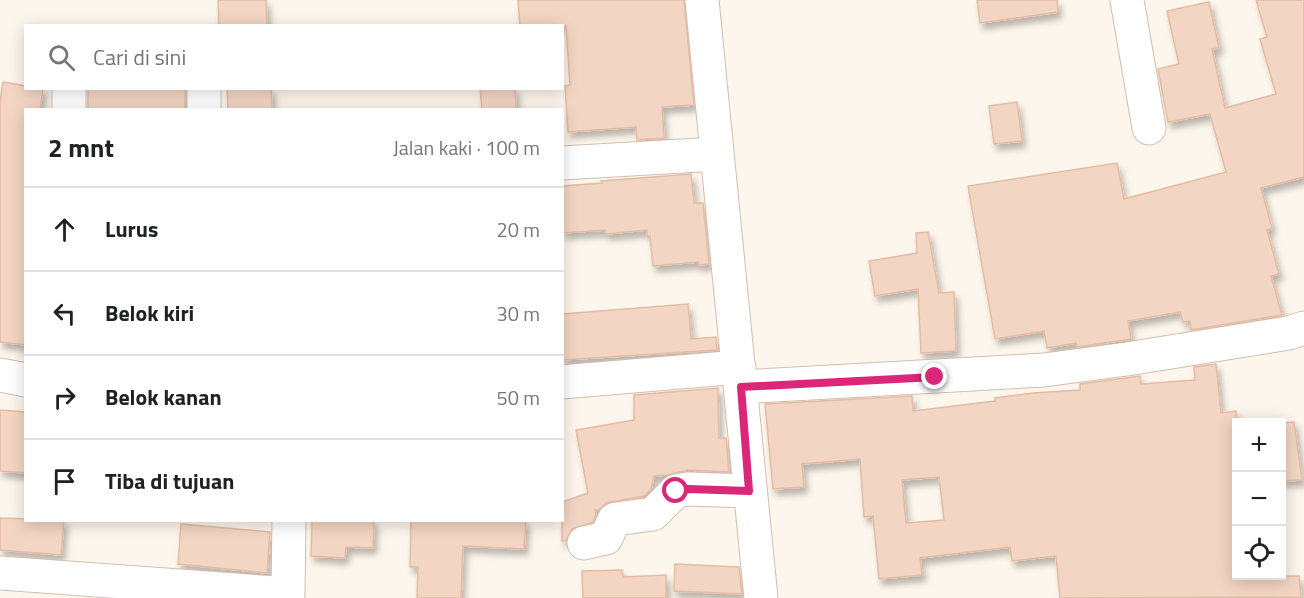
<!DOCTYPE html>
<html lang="id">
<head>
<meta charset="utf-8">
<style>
  body { margin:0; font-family:"Titillium Web",sans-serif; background:#f6f6f6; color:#202124 }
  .controls { position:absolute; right:18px; bottom:18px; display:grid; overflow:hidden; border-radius:0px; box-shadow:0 3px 15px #0003 }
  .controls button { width:54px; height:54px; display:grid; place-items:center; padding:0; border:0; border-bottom:2px solid #e0e0e0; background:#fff; color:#202124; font:30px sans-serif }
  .stop { position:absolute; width:18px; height:18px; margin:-14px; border:4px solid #db2777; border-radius:50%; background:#fff }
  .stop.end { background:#db2777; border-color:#fff; box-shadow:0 2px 6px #0008 }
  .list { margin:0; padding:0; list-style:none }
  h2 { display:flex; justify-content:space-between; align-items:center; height:78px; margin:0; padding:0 24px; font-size:26px }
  h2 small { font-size:20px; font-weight:400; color:#757577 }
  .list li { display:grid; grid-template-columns:39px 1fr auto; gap:18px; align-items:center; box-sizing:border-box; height:84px; padding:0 24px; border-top:2px solid #e0e0e0 }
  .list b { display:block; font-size:22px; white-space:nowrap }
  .list em { font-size:20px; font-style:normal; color:#757577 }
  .icon { flex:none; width:33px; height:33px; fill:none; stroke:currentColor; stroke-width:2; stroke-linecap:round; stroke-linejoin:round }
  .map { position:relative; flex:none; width:1304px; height:598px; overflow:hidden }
  .search { position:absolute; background:#fff; box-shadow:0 3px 15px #0003; left:24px; top:24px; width:540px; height:66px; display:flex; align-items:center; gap:15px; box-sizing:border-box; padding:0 21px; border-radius:0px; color:#757577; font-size:22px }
  .panel { position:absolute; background:#fff; box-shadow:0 3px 15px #0003; left:24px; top:108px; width:540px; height:414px; border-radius:0px }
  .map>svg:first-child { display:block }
</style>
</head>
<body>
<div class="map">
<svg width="1304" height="598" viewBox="0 0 1304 598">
  <defs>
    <filter id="shadow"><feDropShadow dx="3.5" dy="6" stdDeviation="3" flood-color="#0004"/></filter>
  </defs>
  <rect width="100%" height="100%" fill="#fdf6ec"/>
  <path fill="#f3d5c3" stroke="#e6bba3" stroke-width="1.5" fill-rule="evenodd" filter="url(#shadow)" d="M218,0h48l1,26h-48z
    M518,0h166l10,105 -32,2 2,31 -27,2 -1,-13 -68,5 -3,-46 5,-1 -4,-59h-46z
    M977,0h80l1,12 -78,11z
    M1256,0h48v177l-43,11 11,40 -5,2 12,44 -8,2 11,39 -91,15 -1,-9 -7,1 -3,-10 -52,9 3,18 -54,8 -1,-4 -29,5 -3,-17 -49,8 -27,-153 149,-23 7,36 102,-27 -16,-58 -42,8 -10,-53 21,-5 -12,-53 42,-9 10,46 -7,1 13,59 51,-14 -16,-55 7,-2z
    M3,82l23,4v2h17l-3,22h-14v235l-26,-3v-241z
    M88,88h97v22h-97z
    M227,88h44l1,22h-44z
    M480,88h35l1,22h-34z
    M1017,102l5,39 -28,3 -5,-38z
    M691,174l3,29h9l6,61 -10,1 -1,-3 -45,4 -3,-30 -2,1 -1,-7 -41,4 -1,-4 -43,3v-47l40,-3 -1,-2z
    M928,232l11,61 15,-1 2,59 -35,2 -3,-64 -43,7 -6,-35 48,-8 -1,-20z
    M688,304l3,35 25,-2 1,13 -155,10v-46z
    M1216,364l5,49 15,-2v165h63l2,21 -241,1 -4,-42 -44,5 -2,-14 -90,11 2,17 -43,4 -6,-63 -9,1 -4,-58 -58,5 2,23 -31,2 -8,-85 147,-8 1,15 82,-10v-3l38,-5 47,-3v-6l60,-8 1,8 54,-4 -1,-13zM939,477l5,43 -38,3 -4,-43z
    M718,388l1,50h7l3,34 -41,-2 -21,5 -13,1 -3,13 -7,7 -38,7 -7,7h-4l1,4 -3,8 -21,7 -6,11 -4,1v-39l26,-9 -12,-63 58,-10v-25z
    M0,410l26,2v61l-26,-2z
    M1294,422l8,58 -21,1v-58z
    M0,518l64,2 -3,35 -61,-5z
    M312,520h62l-1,28 -27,-1 -1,11 -34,-2z
    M411,520h115l-2,29 -61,-3 -2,52h-44l1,-31h-8z
    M181,524l89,8 -3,41 -89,-9z
    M675,564l64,3 3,27 -68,-3z
    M622,570l1,7 43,-2v23h-83l-1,-27z"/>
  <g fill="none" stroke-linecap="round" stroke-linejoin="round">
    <g stroke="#d1beb0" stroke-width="35">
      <path id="minor" d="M702,0l59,598
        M1127,0l22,128
        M69,88v22
        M204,88v22
        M562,163l155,-9
        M0,375l26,5
        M562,382l177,-15
        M741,387l303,-17 83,-11 162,-26 15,-5
        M584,543l22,-5 8,-18 2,-1 37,-5 23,-23 12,-2 61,2
        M0,573l288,21 1,-74"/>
    </g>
    <use href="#minor" stroke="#fff" stroke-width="33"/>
  </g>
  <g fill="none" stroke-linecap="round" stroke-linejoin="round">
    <path stroke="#db2777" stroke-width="8" d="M676,491l12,-2 61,2 -8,-104 194,-10"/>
  </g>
</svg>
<div class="controls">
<button>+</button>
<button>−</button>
<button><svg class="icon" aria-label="locate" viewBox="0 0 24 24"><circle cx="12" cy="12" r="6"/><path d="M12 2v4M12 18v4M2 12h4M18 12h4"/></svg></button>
</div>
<div class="stop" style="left:676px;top:491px"></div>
<div class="stop end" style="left:935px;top:377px"></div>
<div class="search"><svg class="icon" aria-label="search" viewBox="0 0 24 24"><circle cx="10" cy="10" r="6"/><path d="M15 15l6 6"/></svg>Cari di sini</div>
<section class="panel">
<h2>2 mnt<small>Jalan kaki · 100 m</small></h2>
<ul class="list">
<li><svg class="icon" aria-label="ahead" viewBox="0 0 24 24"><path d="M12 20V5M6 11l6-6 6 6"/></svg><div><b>Lurus</b></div><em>20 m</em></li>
<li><svg class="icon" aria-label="left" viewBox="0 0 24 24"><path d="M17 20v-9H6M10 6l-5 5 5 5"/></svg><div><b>Belok kiri</b></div><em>30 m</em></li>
<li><svg class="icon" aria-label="right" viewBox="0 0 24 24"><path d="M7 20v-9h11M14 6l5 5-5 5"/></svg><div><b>Belok kanan</b></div><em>50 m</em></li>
<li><svg class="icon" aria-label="arrive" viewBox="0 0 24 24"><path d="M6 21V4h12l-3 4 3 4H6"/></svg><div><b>Tiba di tujuan</b></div></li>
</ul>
</section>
</div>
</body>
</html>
